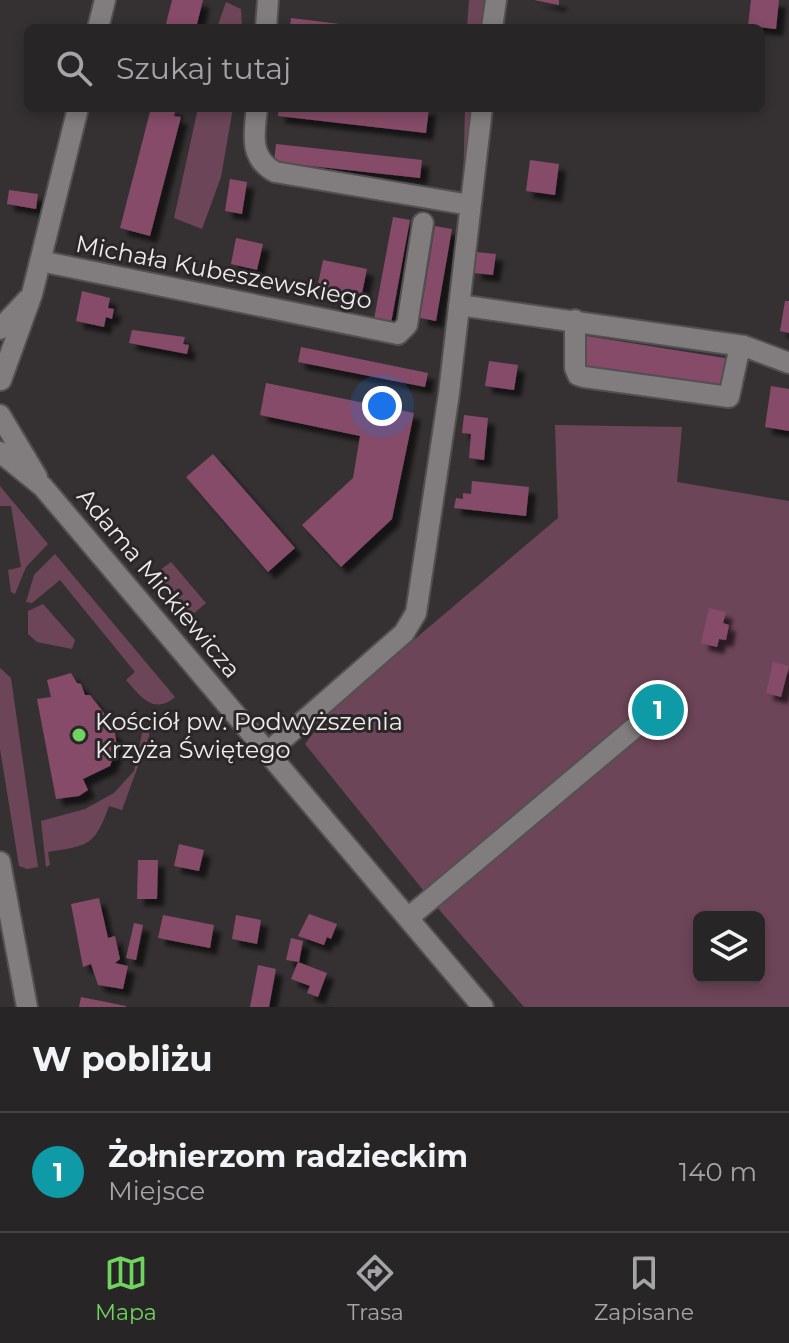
<!DOCTYPE html>
<html lang="pl">
<head>
<meta charset="utf-8">
<style>
  body { margin:0; font-family:Montserrat,sans-serif; background:#302d2e; color:#f1f3f6 }
  .controls { position:absolute; right:24px; bottom:24px; display:grid; overflow:hidden; border-radius:12px; box-shadow:0 4px 12px #0003 }
  .controls button { width:72px; height:72px; display:grid; place-items:center; padding:0; border:0; border-bottom:2px solid #444243; background:#282526; color:#f1f3f6; font:40px sans-serif }
  .you { position:absolute; left:382px; top:406px; width:28px; height:28px; margin:-20px; border:6px solid #fff; border-radius:50%; background:#1a73e8; box-shadow:0 0 0 12px #1a73e833 }
  .badge { display:grid; place-items:center; width:52px; height:52px; border-radius:50%; background:#70d35f; color:#fff; font-size:26px; font-weight:700 }
  .pin { position:absolute; translate:-50% -50%; border:4px solid #fff; box-shadow:0 2px 8px #0006 }
  .list { margin:0; padding:0; list-style:none }
  h2 { display:flex; justify-content:space-between; align-items:center; height:104px; margin:0; padding:0 32px; font-size:34px }
  h2 small { font-size:26px; font-weight:400; color:#a5a5a7 }
  .list li { display:grid; grid-template-columns:52px 1fr auto; gap:24px; align-items:center; box-sizing:border-box; height:120px; padding:0 32px; border-top:2px solid #444243 }
  .list b { display:block; font-size:30px; white-space:nowrap }
  .list p { margin:0; font-size:26px; white-space:nowrap; color:#a5a5a7 }
  .list em { font-size:26px; font-style:normal; color:#a5a5a7 }
  .icon { flex:none; width:44px; height:44px; fill:none; stroke:currentColor; stroke-width:2; stroke-linecap:round; stroke-linejoin:round }
  .map { position:relative; flex:none; width:789px; height:1007px; overflow:hidden }
  .search { position:absolute; background:#282526; box-shadow:0 4px 12px #0003; left:24px; right:24px; top:24px; height:88px; display:flex; align-items:center; gap:20px; box-sizing:border-box; padding:0 28px; border-radius:12px; color:#a5a5a7; font-size:30px }
  .sheet { height:224px; background:#282526 }
  nav { display:flex; justify-content:space-around; align-items:center; box-sizing:border-box; height:112px; border-top:2px solid #444243; background:#282526; font-size:22px; color:#a5a5a7 }
  nav a { display:grid; justify-items:center; gap:4px }
  nav .on { color:#70d35f }
  .map>svg:first-child { display:block }
</style>
</head>
<body>
<div class="map">
<svg width="789" height="1007" viewBox="0 0 789 1007">
  <defs>
    <filter id="shadow"><feDropShadow dx="7" dy="7" stdDeviation="2" flood-color="#0009"/></filter>
  </defs>
  <rect width="100%" height="100%" fill="#353133"/>
  <path fill="#6d4558" fill-rule="evenodd" d="M469,0h18l-3,28h-17z
    M226,2l15,7 1,19h-25z
    M198,108h35l-12,69 -19,52 -28,-11z
    M465,108h8l-10,81z
    M555,425l127,2 -5,55 112,19v506h-265l-88,-101 -131,-162 26,-34 227,-192zM699,917h60v60h-60z
    M0,486l48,58 -22,23 -11,27 -4,-2 -3,-22 13,-3 -10,-61h-11z
    M55,554l120,143c-21,18 -34,0 -49,-17l9,-8 -75,-92 -28,23 -6,-1 8,-27z
    M171,562l35,41 -14,12 -36,-42z
    M43,604l32,36 -3,9 -35,-7 -9,-8v-23z
    M0,668l11,10 27,189 -11,2 -8,-3 -19,-117z
    M143,729h6v7l-27,74 -13,-4c-15,41 -20,39 -61,46l2,13 -4,2 -5,-46 44,-12 29,-16 20,-22z"/>
  <path fill="#854b67" filter="url(#shadow)" d="M172,0h31l-7,28h-31z
    M534,0h25v5z
    M751,0h28l-3,29 -28,-3z
    M291,18l65,8v2h-66z
    M151,108h25l-2,8 7,1 -31,119 -30,-8z
    M279,108h150l-3,25 -148,-17z
    M276,144l146,16 -2,18 -146,-16z
    M530,160l29,4 -4,31 -29,-4z
    M230,179l17,3 -5,32 -17,-3z
    M9,190l29,4 -2,15 -29,-5z
    M393,217l17,3 -19,103 -17,-4z
    M435,226l17,3 -16,92 -16,-3z
    M236,238l27,6 -6,26 -26,-6z
    M476,252l20,2 -3,21 -19,-2z
    M323,260l44,9 -6,29 -44,-9z
    M82,291l28,7 -2,10 6,1 -2,10 -6,-2 -2,10 -28,-6z
    M785,301h4v32l-9,-2z
    M132,330l53,7 -2,7 6,1 -2,9 -58,-11z
    M587,336l144,23 -5,30 -144,-22z
    M301,347l127,26 -3,14 -127,-25z
    M489,361l29,4 -4,25 -29,-4z
    M266,383l148,30 -22,106 -51,48 -39,-42 51,-47 7,-42 -100,-21z
    M771,386l18,3v42l-24,-4z
    M464,415l24,3 -4,42 -15,-2 2,-24 -9,-1z
    M213,454l82,94 -27,24 -82,-95z
    M472,481l57,6 -3,29 -72,-8 2,-10 7,1v-6l8,1z
    M709,608l17,4 -3,11 6,2 -3,15 -7,-1 -2,8 -16,-4z
    M773,662l16,4 -8,31 -15,-4z
    M71,673l6,10 4,1 4,11h5l18,23 1,12 6,3 2,14 -7,19 -27,13 5,11 -9,6 -23,3 -19,-100 14,-2 -4,-17z
    M179,844l25,6 -5,21 -25,-5z
    M138,860h20l-1,39h-20z
    M99,898l9,40 7,-2 5,23 -5,4 13,3 -5,23 -25,-4 -7,-21 -8,3 -12,-63z
    M309,914l28,10 -6,15 -4,-2 -3,8 -26,-9z
    M163,915l51,10 -4,23 -52,-10z
    M236,915l25,5 -4,24 -25,-5z
    M134,923l9,2 -7,35 -10,-2z
    M291,938l12,3 -4,21 -13,-2z
    M298,962l29,11 -9,24 -11,-4 3,-7 -19,-7z
    M258,965l18,4 -7,38h-19z
    M81,997l45,9v1h-47z"/>
  <g fill="none" stroke-linecap="round" stroke-linejoin="round">
    <g stroke="#535051" stroke-width="24">
      <path id="minor" d="M98,28l7,-28
        M266,28l2,-28
        M492,28l4,-28
        M257,108c-3,26 -8,50 18,64l195,33
        M40,261l358,73 9,-9 16,-102
        M459,305l285,41 45,17
        M575,320v48l3,7 6,2 145,20 11,-51
        M0,329l27,-29
        M1,380l31,-86 46,-186
        M0,415l37,62
        M0,452l43,35 440,520
        M268,752l136,-119 12,-20 33,-220 33,-285
        M0,862l27,145
        M408,918l225,-189"/>
    </g>
    <use href="#minor" stroke="#817c7e" stroke-width="20"/>
  </g>
  <circle fill="#70d35f" stroke="#2b2729" stroke-width="3" cx="79" cy="735" r="8"/>
  <g text-anchor="middle" dominant-baseline="central" stroke-width="6" stroke-linejoin="round" paint-order="stroke">
    <g font-size="24" fill="#eeebec" stroke="#2b2729">
      <text transform="translate(224 272) rotate(11)">Michała Kubeszewskiego</text>
      <text transform="translate(159 583) rotate(50)">Adama Mickiewicza</text>
    </g>
    <g font-size="24" fill="#eeebec" stroke="#2b2729" text-anchor="start">
      <text x="95" y="721">Kościół pw. Podwyższenia<tspan x="95" dy="28">Krzyża Świętego</tspan></text>
    </g>
  </g>
</svg>
<div class="controls">
<button><svg class="icon" aria-label="layers" viewBox="0 0 24 24"><path d="M12 4l9 5-9 5-9-5zM3 14l9 5 9-5"/></svg></button>
</div>
<div class="you"></div>
<div class="pin badge" style="left:658px;top:710px;background:#0f9aa8">1</div>
<div class="search"><svg class="icon" aria-label="search" viewBox="0 0 24 24"><circle cx="10" cy="10" r="6"/><path d="M15 15l6 6"/></svg>Szukaj tutaj</div>
</div>
<section class="sheet">
<h2>W pobliżu<small></small></h2>
<ul class="list">
<li><span class="badge" style="background:#0f9aa8">1</span><div><b>Żołnierzom radzieckim</b><p>Miejsce</p></div><em>140 m</em></li>
</ul>
</section>
<nav>
<a class="on"><svg class="icon" aria-label="map" viewBox="0 0 24 24"><path d="M3 6l6-2 6 2 6-2v14l-6 2-6-2-6 2zM9 4v14M15 6v14"/></svg>Mapa</a>
<a><svg class="icon" aria-label="directions" viewBox="0 0 24 24"><path d="M12 3l9 9-9 9-9-9zM9 14v-3h6M13 9l2 2-2 2"/></svg>Trasa</a>
<a><svg class="icon" aria-label="saved" viewBox="0 0 24 24"><path d="M7 4h10v16l-5-4-5 4z"/></svg>Zapisane</a>
</nav>
</body>
</html>
